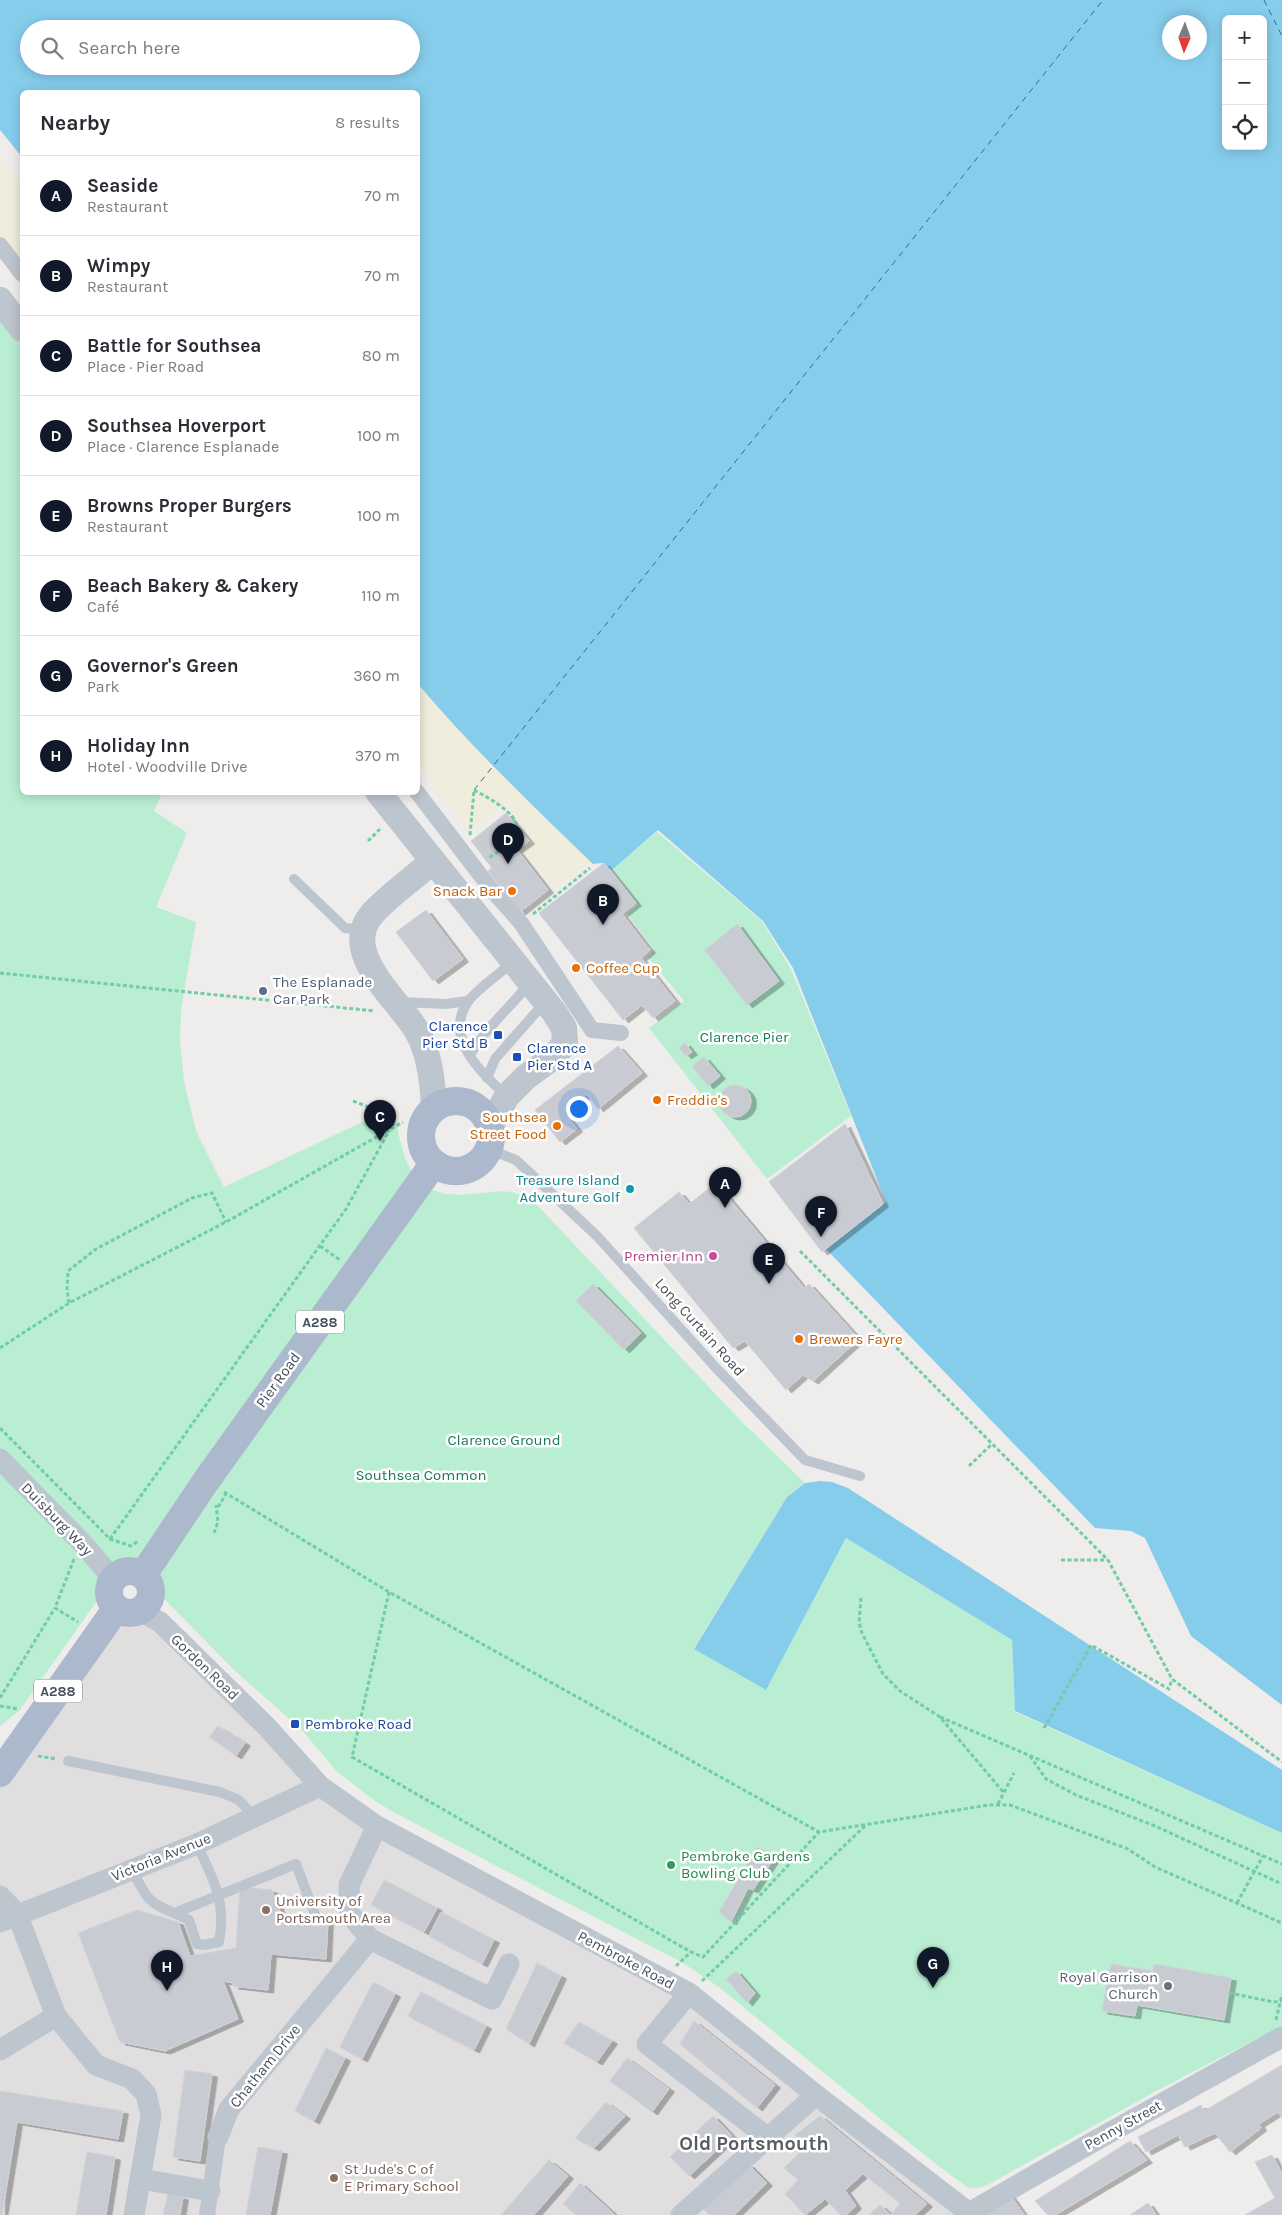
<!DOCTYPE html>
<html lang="en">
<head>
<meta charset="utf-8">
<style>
  body { margin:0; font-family:Karla,sans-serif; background:#f2f2f3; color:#2b2b33 }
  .controls { position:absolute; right:15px; top:15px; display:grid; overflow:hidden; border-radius:8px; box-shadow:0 2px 12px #0003 }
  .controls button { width:45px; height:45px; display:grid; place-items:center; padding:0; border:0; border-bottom:1px solid #e1e1e2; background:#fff; color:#2b2b33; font:25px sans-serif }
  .compass { position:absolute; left:1162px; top:15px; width:45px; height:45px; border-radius:50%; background:#fff; box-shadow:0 2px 12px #0003; rotate:182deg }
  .you { position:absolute; left:578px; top:1108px; width:18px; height:18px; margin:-12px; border:4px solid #fff; border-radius:50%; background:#1a73e8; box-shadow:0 0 0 8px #1a73e833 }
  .badge { display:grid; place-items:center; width:32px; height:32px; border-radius:50%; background:#111827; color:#fff; font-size:16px; font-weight:700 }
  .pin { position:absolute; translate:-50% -41px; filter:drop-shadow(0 1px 2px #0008) }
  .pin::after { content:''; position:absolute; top:26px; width:18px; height:15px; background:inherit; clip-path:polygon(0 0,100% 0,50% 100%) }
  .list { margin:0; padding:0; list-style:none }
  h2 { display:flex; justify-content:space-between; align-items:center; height:65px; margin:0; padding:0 20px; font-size:21px }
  h2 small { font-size:16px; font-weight:400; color:#7c7c81 }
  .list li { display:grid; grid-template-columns:32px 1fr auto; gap:15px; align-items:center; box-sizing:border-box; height:80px; padding:0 20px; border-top:1px solid #e1e1e2 }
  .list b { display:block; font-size:19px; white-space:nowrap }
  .list p { margin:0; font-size:16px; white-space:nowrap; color:#7c7c81 }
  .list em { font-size:16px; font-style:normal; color:#7c7c81 }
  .icon { flex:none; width:28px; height:28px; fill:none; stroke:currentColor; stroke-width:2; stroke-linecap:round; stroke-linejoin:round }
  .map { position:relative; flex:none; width:1282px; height:2215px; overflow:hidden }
  .search { position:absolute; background:#fff; box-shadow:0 2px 12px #0003; left:20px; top:20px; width:400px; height:55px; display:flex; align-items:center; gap:12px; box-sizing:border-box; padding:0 18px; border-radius:28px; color:#7c7c81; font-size:19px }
  .panel { position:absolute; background:#fff; box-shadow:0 2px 12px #0003; left:20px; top:90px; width:400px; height:705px; border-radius:8px }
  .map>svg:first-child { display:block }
</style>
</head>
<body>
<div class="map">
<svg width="1282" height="2215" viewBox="0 0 1282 2215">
  <defs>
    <filter id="shadow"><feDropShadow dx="5.5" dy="3" stdDeviation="0" flood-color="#0004"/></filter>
  </defs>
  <rect width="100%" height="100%" fill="#efedec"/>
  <path fill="#e0dede" d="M147,1605l173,181 369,207 283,222h-972v-442l98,-138z"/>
  <path fill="#b9eed3" d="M0,317l22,29v446l140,1 -8,18 33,22 -31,74 40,15 -15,89 -1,30 4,40 12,50 28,56 170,-80c8,49 14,94 78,87 32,-3 39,-8 66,12l203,215 64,62 -18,14 -93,151 72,42 80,-152 166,102 3,72 267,121v193l-124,64 -167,93c-9,5 -14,6 -24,4l-35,-26 -212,-173 -37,-25 -290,-151 -18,-11 -38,-29 -35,-42 -67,-59 -109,-111 -107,151 -19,15z
    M657,832l105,89 29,48 60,147 -84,63 -118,-151 35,-27 -36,-44 6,-8 -27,-35 11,-9 -26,-35z"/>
  <path fill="#f1eddc" d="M0,161l22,21v92l-22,-29z
    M418,629l194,241 -11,-7 -13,2 -34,23 -32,-38 10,-10 -28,-37 -33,31 -53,-70z"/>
  <path fill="#86cdec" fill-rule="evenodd" d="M0,0h1282v1705l-91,-69 -46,-98 -14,-7 -36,-3 -269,-279 60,-47 -93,-234 -30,-47 -105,-91 -46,40 -10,-7 -9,1c-60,-58 -121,-116 -175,-180v-592h-396v65l-22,-27zM1226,19h37v127h-37zM1170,22h30v30h-30zM29,29h382v37h-382z
    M820,1481l12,1 16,6 434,282v63l-267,-122 -3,-71 -166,-102 -80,152 -72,-41 93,-152 18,-14z"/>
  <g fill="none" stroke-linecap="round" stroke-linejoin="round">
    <path stroke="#0b78a7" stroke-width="1" stroke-dasharray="6 5" stroke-linecap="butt" d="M1264,0l18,36
      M474,790l629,-790"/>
  </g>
  <path fill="#c9cbd3" stroke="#d0d2d8" filter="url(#shadow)" d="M506,813l23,28 -12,9 31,40 -28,22 -32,-41 4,-3 -21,-27z
    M604,863l32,40 -14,11 28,36 -9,8 34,43 -22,17 -11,-13 -19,15 -84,-107z
    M426,910l37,49 -30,22 -37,-49z
    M737,924l42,57 -32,24 -42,-55z
    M685,1043l7,9 -6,4 -7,-8z
    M618,1046l24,27 -44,36 -11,-15 -23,18 13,17 -17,13 -25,-32z
    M704,1057l16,19 -12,10 -16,-20z
    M719 1101a16 16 0 1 1 32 0a16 16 0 1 1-32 0Z
    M845,1124l38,80 -61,48 -53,-70z
    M716,1183l88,105 5,-4 50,55 -46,42 -10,-6 -17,15 -41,-49 -12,7 -99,-120 45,-36 10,12z
    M593,1284l48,49 -17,17 -48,-49z
    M218,1726l27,17 -9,13 -27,-19z
    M757,1847l18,10 -22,33 -5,-2 -17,34 -12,-10z
    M384,1880l53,28 -13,24 -53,-27z
    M240,1887l32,3 11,30 45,1 -2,38 -55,-5 -3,36 -35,-4v-3l-10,-2 15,38 -73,32 -45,-9 -42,-109 59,-23 41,12 12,34 46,-8z
    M441,1912l53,28 -12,24 -53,-28z
    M537,1963l24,13 -32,68 -23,-15z
    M1111,1964l42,7 1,-7 77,14 -7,42 -87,-15 -2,11 -33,-5z
    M736,1971l19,22 -8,10 -21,-24z
    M373,1982l22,12 -33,65 -22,-12z
    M421,1992l65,34 -12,24 -66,-34z
    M694,2021l81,64 -18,23 -77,-64z
    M579,2022l33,19 -15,21 -33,-19z
    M326,2048l19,10 -31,63 -19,-10z
    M627,2058l42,31 -17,23 -42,-31z
    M1282,2065v53l-4,-6 -19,12 2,4 -31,24 -15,-19 -30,14 -7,-12 -32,17 -8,-15 63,-32 3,6z
    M185,2070l27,4 -12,87 -27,-4z
    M0,2091l123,20 -5,28 -101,-17 -15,93h-2z
    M606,2102l19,14 -31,32 -19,-10z
    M713,2116l19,20 -43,40 -19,-19z
    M820,2116l107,88 -12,11h-46l11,-10 11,10 9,-12 -37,-29 -18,16 11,16 -10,9h-5l-16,-16 -20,16 -20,-21 13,-14 -14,-12 21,-21 -10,-12z
    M1130,2141l17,19 -92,55h-7l-13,-14z
    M258,2147l24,4 -12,64h-24z
    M87,2152l28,5 -9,58h-30z
    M1272,2155l10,19v41h-37l30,-17 -20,-36z
    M549,2160l19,16 -34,39h-33z
    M748,2164l19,19 -33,32h-25l-6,-7z
    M580,2183l35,32h-39l-13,-11z
    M168,2193l15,4 -3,18h-17z
    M1010,2195l14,20h-38z
    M1148,2203l8,12h-26z"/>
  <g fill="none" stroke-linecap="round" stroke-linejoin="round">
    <path stroke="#71cca8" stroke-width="3" stroke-dasharray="4 2.5" stroke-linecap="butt" d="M470,835l4,-45c14,8 56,28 40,49 -6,8 -18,14 -26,19
      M368,841l12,-12
      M533,914l57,-46
      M0,973l375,38
      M353,1101l29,11 13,15
      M320,1246l20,14
      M800,1251l308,309 64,119 110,83
      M69,1303l-2,-14 1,-18 28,-22 96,-51 20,-5 14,29
      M0,1348l69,-45 157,-81 177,-100
      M0,1428l110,111 21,7 7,-5
      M969,1466l23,-22
      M224,1492l165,100 430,240 170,-27h21l118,44 27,18 127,56
      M218,1507l8,-13
      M214,1533l4,-11 -2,-17
      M110,1539l236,-330 43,-78
      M74,1559l-19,49 23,14
      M1061,1560h46
      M389,1592l-37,165 339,195
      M861,1598l-2,25 3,10 21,41 17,17 40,26 64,76
      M0,1698l55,-90
      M0,1706l19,3
      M940,1717l342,147
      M1044,1728l47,-83 78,44 3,-10
      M38,1756l19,3
      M1030,1756l16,23 30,16 79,31 127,58
      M998,1804l16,-31
      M1237,1903l26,-47
      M676,1966l15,-14 12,5 116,-125
      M702,1981l164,-156
      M1229,1993l45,9 8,-1
      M1276,2020l6,-26"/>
    <path stroke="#bdc5cf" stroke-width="10" d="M294,879l51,49 18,2
      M401,1002l45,2 21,-3
      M470,1055c16,-27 40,-48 60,-72
      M487,1078l8,-19 50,-57
      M507,1096c-25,-22 -63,-57 -40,-93 7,-12 35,-31 46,-41
      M488,1149l28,11 82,77 119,132 88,91 55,16
      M68,1761l152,31 19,8 15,17
      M132,1869c19,40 20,33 57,51l8,24 6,1 16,-3c8,-41 -6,-62 -22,-98
      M175,1913l121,-49 20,53"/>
    <path stroke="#bdc5cf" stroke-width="16" d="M0,245l22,29
      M417,792l74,97 30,34 71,107 29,3
      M207,2215l11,-78"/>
    <path stroke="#bdc5cf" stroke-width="21" d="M0,1459l85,87 28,33
      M140,1611l20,11 107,105 53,59 57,40 312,167 127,102 156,120
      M377,1826l-28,59 1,29 20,25 122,60 17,-35
      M0,1896l17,18 39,102 40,49 36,14 14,15 5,21 -17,100
      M0,1922l197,-78 123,-58
      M689,1993l-42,51 120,93
      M0,2050l56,-34
      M218,2137l11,-28 141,-170
      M141,2179l69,12
      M681,2215l135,-120
      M965,2215l135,-77 182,-101"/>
    <path stroke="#bdc5cf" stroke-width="26" d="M0,300l22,29
      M378,792l176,220 10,16 1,14 -10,14 -29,21 -19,19 -17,31
      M433,861c-19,17 -43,33 -60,52 -35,39 25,86 44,118 13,23 16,52 17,77"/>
    <path stroke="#acb9cc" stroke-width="28" d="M421 1136a35 35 0 1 1 70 0a35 35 0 1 1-70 0Z
      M109 1592a21 21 0 1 1 42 0a21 21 0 1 1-42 0Z
      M143,1575l63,-94 228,-318
      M0,1773l116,-164"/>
  </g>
  <g fill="#e8710a" stroke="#fff" stroke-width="2">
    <circle cx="512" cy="891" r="5"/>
    <circle cx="576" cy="968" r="5"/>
    <circle cx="657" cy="1100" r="5"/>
    <circle cx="557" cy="1126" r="5"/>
    <circle cx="799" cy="1339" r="5"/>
  </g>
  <circle fill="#5c6f8a" stroke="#fff" stroke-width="2" cx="263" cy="991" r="5"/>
  <g fill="#1a4fb4" stroke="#fff" stroke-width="2">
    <rect x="493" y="1030" width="10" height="10" rx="2.5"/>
    <rect x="512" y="1052" width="10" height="10" rx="2.5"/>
    <rect x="290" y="1719" width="10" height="10" rx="2.5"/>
  </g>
  <circle fill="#0f9aa8" stroke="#fff" stroke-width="2" cx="630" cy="1189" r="5"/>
  <circle fill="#d1479c" stroke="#fff" stroke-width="2" cx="713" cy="1256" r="5"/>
  <circle fill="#2e9e5b" stroke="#fff" stroke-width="2" cx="671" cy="1865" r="5"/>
  <g fill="#8d6e63" stroke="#fff" stroke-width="2">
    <circle cx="266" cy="1910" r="5"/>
    <circle cx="334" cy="2178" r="5"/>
  </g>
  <circle fill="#6b7280" stroke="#fff" stroke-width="2" cx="1168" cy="1986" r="5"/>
  <g text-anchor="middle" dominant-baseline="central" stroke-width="5" stroke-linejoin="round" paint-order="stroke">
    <g fill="#fff" stroke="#7d838c" stroke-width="1">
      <rect x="296" y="1310.5" width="48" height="23" rx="4"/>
      <rect x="34" y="1679.5" width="48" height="23" rx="4"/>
    </g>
    <g font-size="14" font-weight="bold" fill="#454e5a">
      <text x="320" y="1322">A288</text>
      <text x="58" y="1691">A288</text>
    </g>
    <g font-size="15" fill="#c56008" stroke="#fff" text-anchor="start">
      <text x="502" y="891" text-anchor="end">Snack Bar</text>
      <text x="586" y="968">Coffee Cup</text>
      <text x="667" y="1100">Freddie's</text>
      <text x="547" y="1117" text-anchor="end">Southsea<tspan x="547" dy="17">Street Food</tspan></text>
      <text x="809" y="1339">Brewers Fayre</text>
    </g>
    <g font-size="15" fill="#4e5e75" stroke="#fff" text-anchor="start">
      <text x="273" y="982">The Esplanade<tspan x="273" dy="17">Car Park</tspan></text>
    </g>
    <g font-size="15" fill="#164399" stroke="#fff" text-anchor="start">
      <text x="488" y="1026" text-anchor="end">Clarence<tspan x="488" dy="17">Pier Std B</tspan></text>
      <text x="527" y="1048">Clarence<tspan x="527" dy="17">Pier Std A</tspan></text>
      <text x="305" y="1724">Pembroke Road</text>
    </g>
    <g font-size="15" fill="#167b52" stroke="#fff">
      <text x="744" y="1037">Clarence Pier</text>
      <text x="504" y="1440">Clarence Ground</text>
      <text x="421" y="1475">Southsea Common</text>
    </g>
    <g font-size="15" fill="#0d838f" stroke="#fff" text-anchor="end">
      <text x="620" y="1180">Treasure Island<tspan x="620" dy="17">Adventure Golf</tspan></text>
    </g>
    <g font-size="15" fill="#b23c85" stroke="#fff" text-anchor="end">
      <text x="703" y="1256">Premier Inn</text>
    </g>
    <g font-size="15" fill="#454e5a" stroke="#fff">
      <text transform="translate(700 1327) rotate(48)">Long Curtain Road</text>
      <text transform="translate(278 1380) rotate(-54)">Pier Road</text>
      <text transform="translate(57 1519) rotate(46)">Duisburg Way</text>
      <text transform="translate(205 1667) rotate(44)">Gordon Road</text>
      <text transform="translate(161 1857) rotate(-22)">Victoria Avenue</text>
      <text transform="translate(626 1960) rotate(28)">Pembroke Road</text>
      <text transform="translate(265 2066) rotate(-51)">Chatham Drive</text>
      <text transform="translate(1123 2125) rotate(-29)">Penny Street</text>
    </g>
    <g font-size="15" fill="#27864d" stroke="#fff" text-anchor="start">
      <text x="681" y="1856">Pembroke Gardens<tspan x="681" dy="17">Bowling Club</tspan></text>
    </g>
    <g font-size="15" fill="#785e54" stroke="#fff" text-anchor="start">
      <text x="276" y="1901">University of<tspan x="276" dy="17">Portsmouth Area</tspan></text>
      <text x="344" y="2169">St Jude's C of<tspan x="344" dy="17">E Primary School</tspan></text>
    </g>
    <g font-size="15" fill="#5b616d" stroke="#fff" text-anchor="end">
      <text x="1158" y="1977">Royal Garrison<tspan x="1158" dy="17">Church</tspan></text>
    </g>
    <g font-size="20" font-weight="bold" fill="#595c62" stroke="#fff">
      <text x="754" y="2143">Old Portsmouth</text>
    </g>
  </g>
</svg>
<div class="controls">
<button>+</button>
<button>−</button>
<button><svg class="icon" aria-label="locate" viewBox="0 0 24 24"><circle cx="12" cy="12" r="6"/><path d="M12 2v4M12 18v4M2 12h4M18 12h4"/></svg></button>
</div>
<svg class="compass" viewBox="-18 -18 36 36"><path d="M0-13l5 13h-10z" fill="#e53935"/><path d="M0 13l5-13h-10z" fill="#7c7c81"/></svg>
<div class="you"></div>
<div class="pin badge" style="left:725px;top:1208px">A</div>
<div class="pin badge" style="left:603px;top:925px">B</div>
<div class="pin badge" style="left:380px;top:1141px">C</div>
<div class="pin badge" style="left:508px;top:864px">D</div>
<div class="pin badge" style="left:769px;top:1284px">E</div>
<div class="pin badge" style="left:821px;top:1237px">F</div>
<div class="pin badge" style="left:933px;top:1988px">G</div>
<div class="pin badge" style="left:167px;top:1991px">H</div>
<div class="search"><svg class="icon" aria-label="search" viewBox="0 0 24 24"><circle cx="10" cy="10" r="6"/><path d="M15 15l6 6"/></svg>Search here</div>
<section class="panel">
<h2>Nearby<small>8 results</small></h2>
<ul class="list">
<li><span class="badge">A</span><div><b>Seaside</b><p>Restaurant</p></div><em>70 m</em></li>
<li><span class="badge">B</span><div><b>Wimpy</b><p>Restaurant</p></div><em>70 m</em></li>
<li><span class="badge">C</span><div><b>Battle for Southsea</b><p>Place · Pier Road</p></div><em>80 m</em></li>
<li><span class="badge">D</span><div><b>Southsea Hoverport</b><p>Place · Clarence Esplanade</p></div><em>100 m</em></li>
<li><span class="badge">E</span><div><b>Browns Proper Burgers</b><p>Restaurant</p></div><em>100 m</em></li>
<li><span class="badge">F</span><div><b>Beach Bakery &amp; Cakery</b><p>Café</p></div><em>110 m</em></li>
<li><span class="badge">G</span><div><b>Governor's Green</b><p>Park</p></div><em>360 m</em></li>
<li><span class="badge">H</span><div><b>Holiday Inn</b><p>Hotel · Woodville Drive</p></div><em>370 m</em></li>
</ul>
</section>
</div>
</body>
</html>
